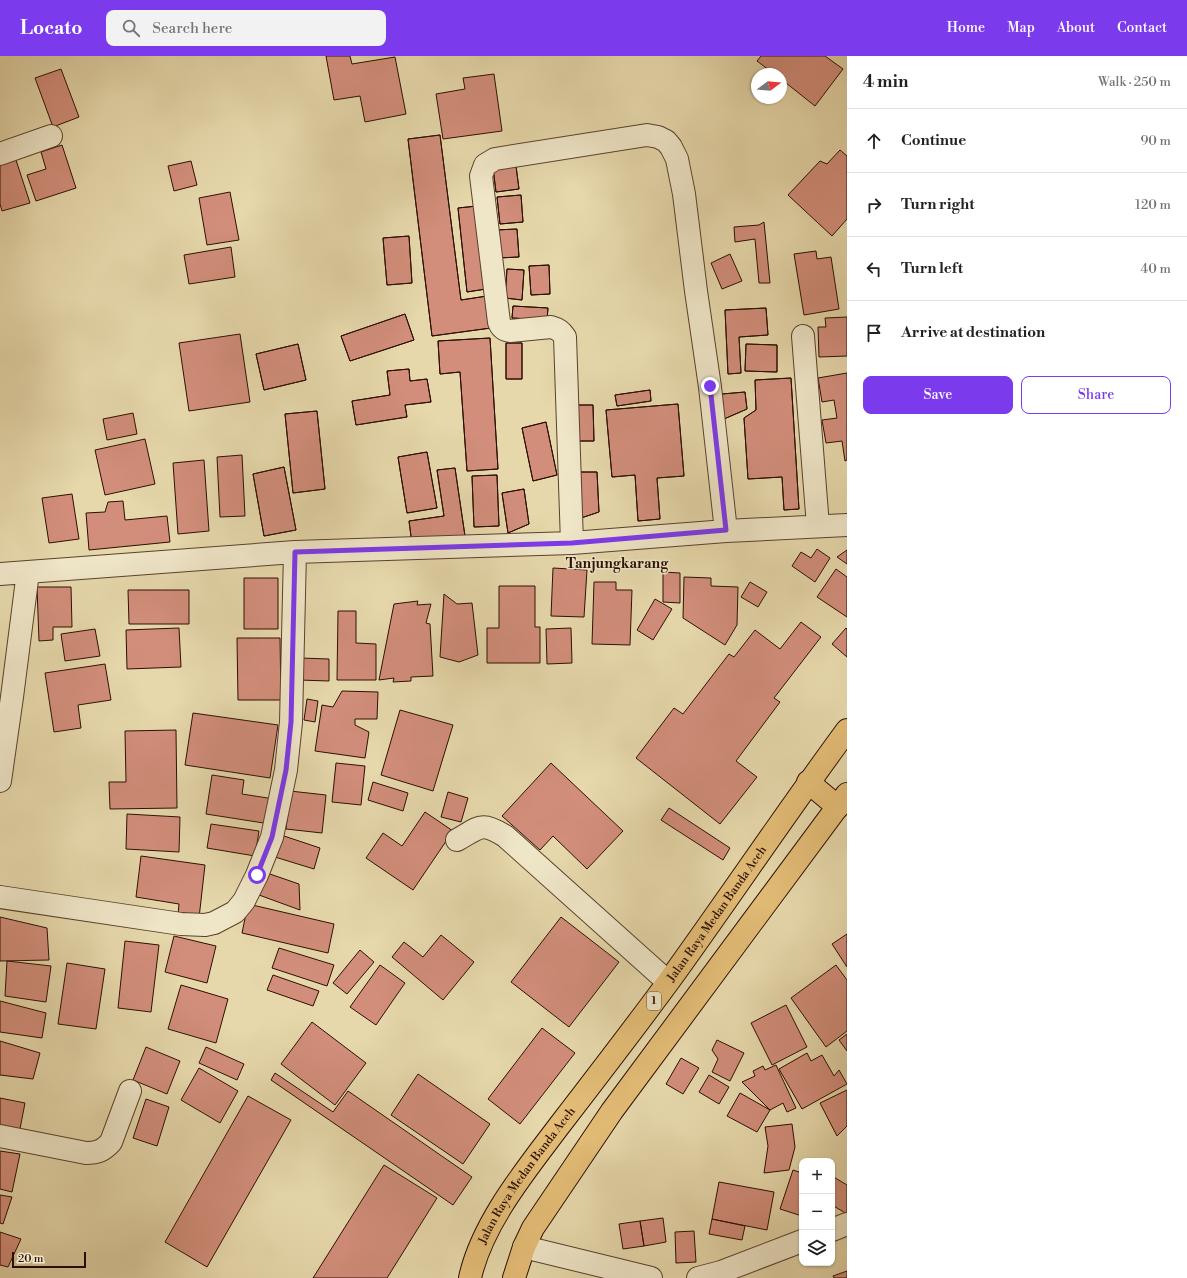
<!DOCTYPE html>
<html lang="en">
<head>
<meta charset="utf-8">
<style>
  body { margin:0; font-family:"Libre Bodoni",serif; background:#f2f2f2; color:#202124 }
  .controls { position:absolute; right:12px; bottom:12px; display:grid; overflow:hidden; border-radius:8px; box-shadow:0 1px 3px #0004 }
  .controls button { width:36px; height:36px; display:grid; place-items:center; padding:0; border:0; border-bottom:1px solid #e0e0e0; background:#fff; color:#202124; font:20px sans-serif }
  .compass { position:absolute; left:751px; top:12px; width:36px; height:36px; border-radius:50%; background:#fff; box-shadow:0 1px 3px #0004; rotate:74deg }
  .scale { position:absolute; left:12px; bottom:10px; width:74px; box-sizing:border-box; padding-left:4px; border:2px solid #2c0f02; border-top:0; font-size:11px; line-height:14px; white-space:nowrap; color:#2c0f02; -webkit-text-stroke:3px #efe6c8; paint-order:stroke }
  .stop { position:absolute; width:12px; height:12px; margin:-9px; border:3px solid #7c3aed; border-radius:50%; background:#fff }
  .stop.end { background:#7c3aed; border-color:#fff; box-shadow:0 1px 4px #0008 }
  .list { margin:0; padding:0; list-style:none }
  h2 { display:flex; justify-content:space-between; align-items:center; height:52px; margin:0; padding:0 16px; font-size:17px }
  h2 small { font-size:13px; font-weight:400; color:#757577 }
  .list li { display:grid; grid-template-columns:26px 1fr auto; gap:12px; align-items:center; box-sizing:border-box; height:64px; padding:0 16px; border-top:1px solid #e0e0e0 }
  .list b { display:block; font-size:15px; white-space:nowrap }
  .list em { font-size:13px; font-style:normal; color:#757577 }
  .actions { display:flex; gap:8px; padding:12px 16px }
  .actions a { flex:1; padding:9px 0; border:1px solid #7c3aed; border-radius:8px; text-align:center; font-size:14px; color:#7c3aed }
  .actions .main { background:#7c3aed; color:#fff }
  .icon { flex:none; width:22px; height:22px; fill:none; stroke:currentColor; stroke-width:2; stroke-linecap:round; stroke-linejoin:round }
  .map { position:relative; flex:none; width:847px; height:1222px; overflow:hidden }
  header { display:flex; align-items:center; gap:24px; box-sizing:border-box; height:56px; padding:0 20px; background:#7c3aed; color:#fff }
  header strong { font-size:19px }
  nav { display:flex; gap:22px; margin-inline-start:auto; font-size:14px }
  .search { width:280px; height:36px; background:#f2f2f2; display:flex; align-items:center; gap:10px; box-sizing:border-box; padding:0 14px; border-radius:8px; color:#757577; font-size:15px }
  main { display:flex }
  aside { flex:1; background:#fff }
  .map>svg:first-child { display:block }
</style>
</head>
<body>
<header>
<strong>Locato</strong>
<div class="search"><svg class="icon" aria-label="search" viewBox="0 0 24 24"><circle cx="10" cy="10" r="6"/><path d="M15 15l6 6"/></svg>Search here</div>
<nav><a>Home</a><a>Map</a><a>About</a><a>Contact</a></nav>
</header>
<main>
<div class="map">
<svg width="847" height="1222" viewBox="0 0 847 1222">
  <rect width="100%" height="100%" fill="#e6d8ab"/>
  <filter id="stains"><feTurbulence type="fractalNoise" baseFrequency=".005" numOctaves="4"/><feColorMatrix values="0 0 0 0 .2 0 0 0 0 .09 0 0 0 0 .02 0 0 0 .5 -.17"/></filter>
  <radialGradient id="worn" r=".72"><stop offset=".6" stop-color="#630" stop-opacity="0"/><stop offset="1" stop-color="#630" stop-opacity=".3"/></radialGradient>
  <path fill="#d28e7b" stroke="#2c0f02" d="M326,0h24l2,8 43,-7 11,57 -41,8 -5,-26 -26,4z
    M761,0h64l18,13 -28,37 -34,-27v-5h-7l-17,-13z
    M61,13l18,48 -26,10 -18,-49z
    M494,18l8,57 -59,8 -7,-45 29,-5 -2,-11z
    M440,79l21,165 26,-4 4,32 -59,8 -24,-197z
    M440,79l21,165 26,-4 4,32 -59,8 -24,-197z
    M62,89l14,43 -40,13 -9,-26 19,-6 -5,-17z
    M840,94l7,6v63l-15,17 -44,-41 32,-34 7,3z
    M16,104l14,43 -28,8 -2,-7v-39z
    M191,105l6,24 -23,6 -6,-25z
    M516,110l3,23 -23,3 -3,-24z
    M516,110l3,23 -23,3 -3,-24z
    M230,136l9,48 -32,5 -8,-47z
    M521,139l2,27 -23,2 -3,-27z
    M521,139l2,27 -23,2 -3,-27z
    M477,150l9,83 -19,3 -9,-84z
    M477,150l9,83 -19,3 -9,-84z
    M764,166l6,61h-11l-4,-44 -20,3 -1,-15 25,-2z
    M517,173l2,28 -21,1 -2,-28z
    M517,173l2,28 -21,1 -2,-28z
    M409,180l3,47 -25,2 -4,-47z
    M409,180l3,47 -25,2 -4,-47z
    M231,191l4,30 -46,7 -5,-29z
    M816,195l1,8 14,-2 8,52 -35,6 -10,-61z
    M730,198l12,27 -20,8 -11,-26z
    M549,209l1,29 -19,1 -2,-29z
    M549,209l1,29 -19,1 -2,-29z
    M507,213l17,1 -2,30 -17,-2z
    M507,213l17,1 -2,30 -17,-2z
    M513,250l35,2 -1,12 -35,-2z
    M513,250l35,2 -1,12 -35,-2z
    M766,252l2,27 -29,2 2,36 -13,1 -3,-64z
    M766,252l2,27 -29,2 2,36 -13,1 -3,-64z
    M405,258l9,26 -64,21 -9,-25z
    M405,258l9,26 -64,21 -9,-25z
    M847,261v39l-28,1 -1,-30h8l-1,-9z
    M240,278l10,68 -61,9 -10,-68z
    M490,282l8,131 -31,2 -7,-99 -20,2 -2,-33z
    M490,282l8,131 -31,2 -7,-99 -20,2 -2,-33z
    M506,287h16v36h-16z
    M506,287h16v36h-16z
    M298,288l8,36 -42,10 -8,-36z
    M298,288l8,36 -42,10 -8,-36z
    M746,288l31,1v27l-32,-1z
    M746,288l31,1v27l-32,-1z
    M409,313l1,12 17,-2 4,23 -26,3 2,12 -51,8 -4,-24 38,-6 -3,-24z
    M409,313l1,12 17,-2 4,23 -26,3 2,12 -51,8 -4,-24 38,-6 -3,-24z
    M847,317v87l-2,1 -3,-20 -16,2 -4,-23 15,-2 -3,-18 -12,2 -4,-24z
    M791,322l8,131 -15,1 -2,-33 -34,2 -4,-61 12,-8 -1,-30z
    M791,322l8,131 -15,1 -2,-33 -34,2 -4,-61 12,-8 -1,-30z
    M650,334l1,11 -34,5 -2,-11z
    M650,334l1,11 -34,5 -2,-11z
    M745,336l2,17 -23,10 -2,-25z
    M745,336l2,17 -23,10 -2,-25z
    M678,348l6,72 -27,2 3,41 -22,2 -3,-46 -23,2 -6,-67z
    M678,348l6,72 -27,2 3,41 -22,2 -3,-46 -23,2 -6,-67z
    M575,349h18l1,36h-18z
    M575,349h18l1,36h-18z
    M317,355l8,78 -32,4 -8,-79z
    M317,355l8,78 -32,4 -8,-79z
    M133,357l4,21 -30,6 -4,-21z
    M546,366l11,53 -24,6 -11,-53z
    M546,366l11,53 -24,6 -11,-53z
    M145,383l10,45 -50,11 -10,-45z
    M427,396l10,56 -30,5 -9,-56z
    M427,396l10,56 -30,5 -9,-56z
    M242,399l3,61 -25,1 -3,-60z
    M204,404l5,71 -31,3 -5,-71z
    M284,411l12,63 -32,6 -11,-62z
    M284,411l12,63 -32,6 -11,-62z
    M455,412l10,68 -53,8 -3,-23 35,-5 -7,-46z
    M455,412l10,68 -53,8 -3,-23 35,-5 -7,-46z
    M577,416h20l2,40 -18,6z
    M577,416h20l2,40 -18,6z
    M497,419l2,51 -25,1 -2,-51z
    M497,419l2,51 -25,1 -2,-51z
    M524,433l5,35 -21,9 -6,-40z
    M524,433l5,35 -21,9 -6,-40z
    M72,438l7,45 -30,4 -7,-45z
    M123,445l2,19 42,-4 3,26 -81,8 -3,-37 19,-1 3,-10z
    M817,493l13,9 -15,24 -23,-16 9,-14 10,6z
    M847,494v14l-10,-7z
    M553,512l34,2 -3,47 -33,-1z
    M836,513l11,8v40l-30,-20z
    M663,516l17,1v30l-17,-1z
    M684,521l27,1v8l27,1 -1,38 -12,20 -42,-27z
    M244,522h34v51h-34z
    M594,526h22v8h16l-2,55 -38,-1z
    M750,526l17,10 -9,15 -17,-10z
    M499,530h36v41h5v36h-53v-35h12z
    M37,531h34l1,40h-19v13l-14,1z
    M128,534h61v34h-60z
    M444,538l13,10 15,-1 6,52 -19,7 -19,-5z
    M655,543l17,10 -19,31 -16,-10z
    M418,545l-1,4 14,-1 -5,19 4,1 3,52 -22,1v4l-18,1 1,-4 -15,2 15,-76z
    M338,555h18v32l20,1v36h-39z
    M801,566l20,15 -47,61 6,4 -44,59 21,16 -37,47 -84,-66 38,-50 9,6 46,-60 5,3 21,-27 25,19z
    M179,572l2,39 -54,2 -1,-39z
    M571,572l1,35 -25,1 -1,-35z
    M846,572l1,1v28l-15,-13z
    M95,573l5,27 -35,5 -4,-27z
    M237,582h43l1,62h-43z
    M300,602l29,1v22l-30,-1z
    M105,608l6,36 -33,5 3,23 -27,4 -9,-59z
    M342,635l36,1 -1,27h-22v6l14,7 -4,26 -50,-7 7,-46 11,2z
    M307,643l11,2 -3,21 -11,-2z
    M400,654l53,15 -20,66 -52,-16z
    M193,657l85,12 -8,53 -85,-13z
    M176,674l1,78 -67,1 -1,-27h17l-1,-51z
    M336,707l29,3 -4,39 -29,-3z
    M551,707l72,68 -36,38 -34,-33 -13,14 -38,-34z
    M212,719l32,5 -2,14 32,5 -4,25 -64,-10z
    M373,726l35,11 -5,18 -35,-11z
    M290,735l36,4 -4,38 -36,-4z
    M448,736l20,6 -7,24 -20,-5z
    M669,752l61,40 -7,12 -62,-40z
    M425,756l28,19 -40,59 -47,-32 17,-25 19,13z
    M127,758l53,3 -1,35 -53,-3z
    M211,768l48,7 -4,25 -48,-8z
    M281,779l39,13 -6,21 -39,-12z
    M141,800l64,9 -6,53 -21,-3 1,-11 -43,-7z
    M267,817l32,11 1,26 -41,-15z
    M248,848l86,20 -6,29 -86,-20z
    M0,861l47,11 2,32 -49,1z
    M561,861l58,45 -50,65 -58,-45z
    M847,878v33l-15,-23z
    M441,879l33,27 -31,38 -51,-43 12,-15 19,15z
    M174,880l42,10 -9,37 -42,-11z
    M125,885l34,4 -8,67 -33,-4z
    M279,892l55,17 -7,21 -55,-18z
    M360,894l14,12 -27,32 -14,-11z
    M7,905l44,5 -5,36 -41,-6z
    M67,907l38,6 -9,60 -38,-5z
    M380,909l25,18 -29,42 -26,-18z
    M836,909l11,15v51l-21,16 -35,-49z
    M273,919l46,16 -6,15 -46,-16z
    M181,929l47,14 -12,44 -48,-14z
    M0,945l46,12 -4,25 -42,-6z
    M786,949l21,42 -35,18 -21,-42z
    M312,966l54,41 -31,42 -54,-41z
    M542,972l33,25 -55,71 -32,-25z
    M847,978v17l-8,-11z
    M717,984l27,13 -14,28 -18,-9 6,-13 -6,-9z
    M0,985l40,12 -7,26 -33,-4z
    M146,991l34,14 -13,33 -34,-14z
    M206,991l38,17 -7,16 -38,-17z
    M807,997l4,8 11,-6 12,21 5,-6 8,14 -45,25 -23,-40z
    M681,1002l18,10 -16,26 -17,-10z
    M776,1009l20,43 -9,4 -4,-9 -13,7 -28,-28 13,-6 -2,-5 10,-5 2,4z
    M199,1012l39,23 -18,32 -39,-23z
    M275,1017l58,39 15,-21 124,86 -19,28 -182,-125z
    M418,1018l72,50 -27,40 -72,-49z
    M709,1019l20,12 -10,17 -20,-12z
    M847,1034v36l-10,10 -17,-33z
    M740,1037l30,17 -13,22 -30,-16z
    M248,1040l43,24 -84,147 -42,-25z
    M0,1042l25,5 -6,31 -19,-5z
    M146,1043l23,8 -12,39 -24,-8z
    M792,1068l3,23 -6,23 -25,3 4,-27 -3,-19z
    M0,1095l20,3 -8,38 -12,-3z
    M384,1109l53,33 -50,80h-74z
    M793,1114l9,3v43l-22,-7z
    M832,1120l15,9v29l-15,-9z
    M719,1126l55,10 -7,38 -55,-11z
    M0,1139l12,2 -9,27 -3,-1z
    M663,1162l3,24 -22,4 -4,-25z
    M712,1163l33,7 -3,14 -33,-6z
    M640,1165l4,25 -21,3 -4,-25z
    M694,1175l2,31 -20,1 -1,-31z
    M0,1176l21,7 -13,28 -8,-2z
    M847,1215v7h-13l-1,-2z"/>
  <g fill="none" stroke-linecap="round" stroke-linejoin="round">
    <g stroke="#5a412c" stroke-width="24">
      <path id="minor" d="M0,98l51,-18
        M803,280l15,190
        M572,487l-7,-206c-4,-6 -7,-8 -14,-10l-41,4c-6,-1 -9,-3 -11,-9l-18,-146 4,-11 10,-6 152,-24 11,2 8,4 5,6 6,12 7,35 12,97 14,96 16,144
        M0,518l295,-22 277,-9 154,-12 121,-6
        M0,725l12,-84 16,-125
        M457,784c23,-13 24,-19 48,-4l163,146
        M0,841l181,27 24,1 9,-2 21,-11 9,-11 13,-26 15,-38 14,-67 5,-48 4,-170
        M0,1080l86,17c11,0 17,-2 25,-11l19,-51
        M832,1174l15,-6
        M524,1191l127,31
        M698,1222l23,-6 81,-31"/>
    </g>
    <g stroke="#2c0f02" stroke-width="24">
      <g id="highway">
        <path d="M808,726l30,25"/>
        <path id="s1" d="M470,1222c12,-55 56,-108 89,-152 37,-48 74,-96 110,-145 60,-83 117,-168 178,-251"/>
        <path d="M514,1222l10,-31 9,-19 79,-117 235,-317"/>
      </g>
    </g>
    <use href="#minor" stroke="#efe6c8" stroke-width="22"/>
    <use href="#highway" stroke="#e3bc76" stroke-width="22"/>
  </g>
  <g fill="none" stroke-linecap="round" stroke-linejoin="round">
    <path stroke="#7c3aed" stroke-width="5" d="M257,819l15,-38 14,-67 5,-48 4,-170 277,-9 154,-13 -16,-144"/>
  </g>
  <g text-anchor="middle" dominant-baseline="central" stroke-width="3" stroke-linejoin="round" paint-order="stroke">
    <rect fill="#efe6c8" stroke="#66503d" stroke-width="1" x="647" y="936" width="14" height="18" rx="3"/>
    <g font-size="11" font-weight="bold" fill="#2c0f02">
      <text x="654" y="945">1</text>
    </g>
    <g font-size="12" fill="#2c0f02" stroke="#efe6c8">
      <text stroke="none"><textPath href="#s1" startOffset="442">Jalan Raya Medan Banda Aceh</textPath></text>
      <text stroke="none"><textPath href="#s1" startOffset="118">Jalan Raya Medan Banda Aceh</textPath></text>
    </g>
    <g font-size="14" font-weight="bold" fill="#2c0f02" stroke="#efe6c8">
      <text x="617" y="508">Tanjungkarang</text>
    </g>
  </g>
  <rect width="100%" height="100%" filter="url(#stains)"/>
  <rect width="100%" height="100%" fill="url(#worn)"/>
</svg>
<div class="controls">
<button>+</button>
<button>−</button>
<button><svg class="icon" aria-label="layers" viewBox="0 0 24 24"><path d="M12 4l9 5-9 5-9-5zM3 14l9 5 9-5"/></svg></button>
</div>
<svg class="compass" viewBox="-18 -18 36 36"><path d="M0-13l5 13h-10z" fill="#e53935"/><path d="M0 13l5-13h-10z" fill="#757577"/></svg>
<div class="scale">20 m</div>
<div class="stop" style="left:257px;top:819px"></div>
<div class="stop end" style="left:710px;top:330px"></div>
</div>
<aside>
<h2>4 min<small>Walk · 250 m</small></h2>
<ul class="list">
<li><svg class="icon" aria-label="ahead" viewBox="0 0 24 24"><path d="M12 20V5M6 11l6-6 6 6"/></svg><div><b>Continue</b></div><em>90 m</em></li>
<li><svg class="icon" aria-label="right" viewBox="0 0 24 24"><path d="M7 20v-9h11M14 6l5 5-5 5"/></svg><div><b>Turn right</b></div><em>120 m</em></li>
<li><svg class="icon" aria-label="left" viewBox="0 0 24 24"><path d="M17 20v-9H6M10 6l-5 5 5 5"/></svg><div><b>Turn left</b></div><em>40 m</em></li>
<li><svg class="icon" aria-label="arrive" viewBox="0 0 24 24"><path d="M6 21V4h12l-3 4 3 4H6"/></svg><div><b>Arrive at destination</b></div></li>
</ul>
<div class="actions"><a class="main">Save</a><a>Share</a></div>
</aside>
</main>
</body>
</html>
